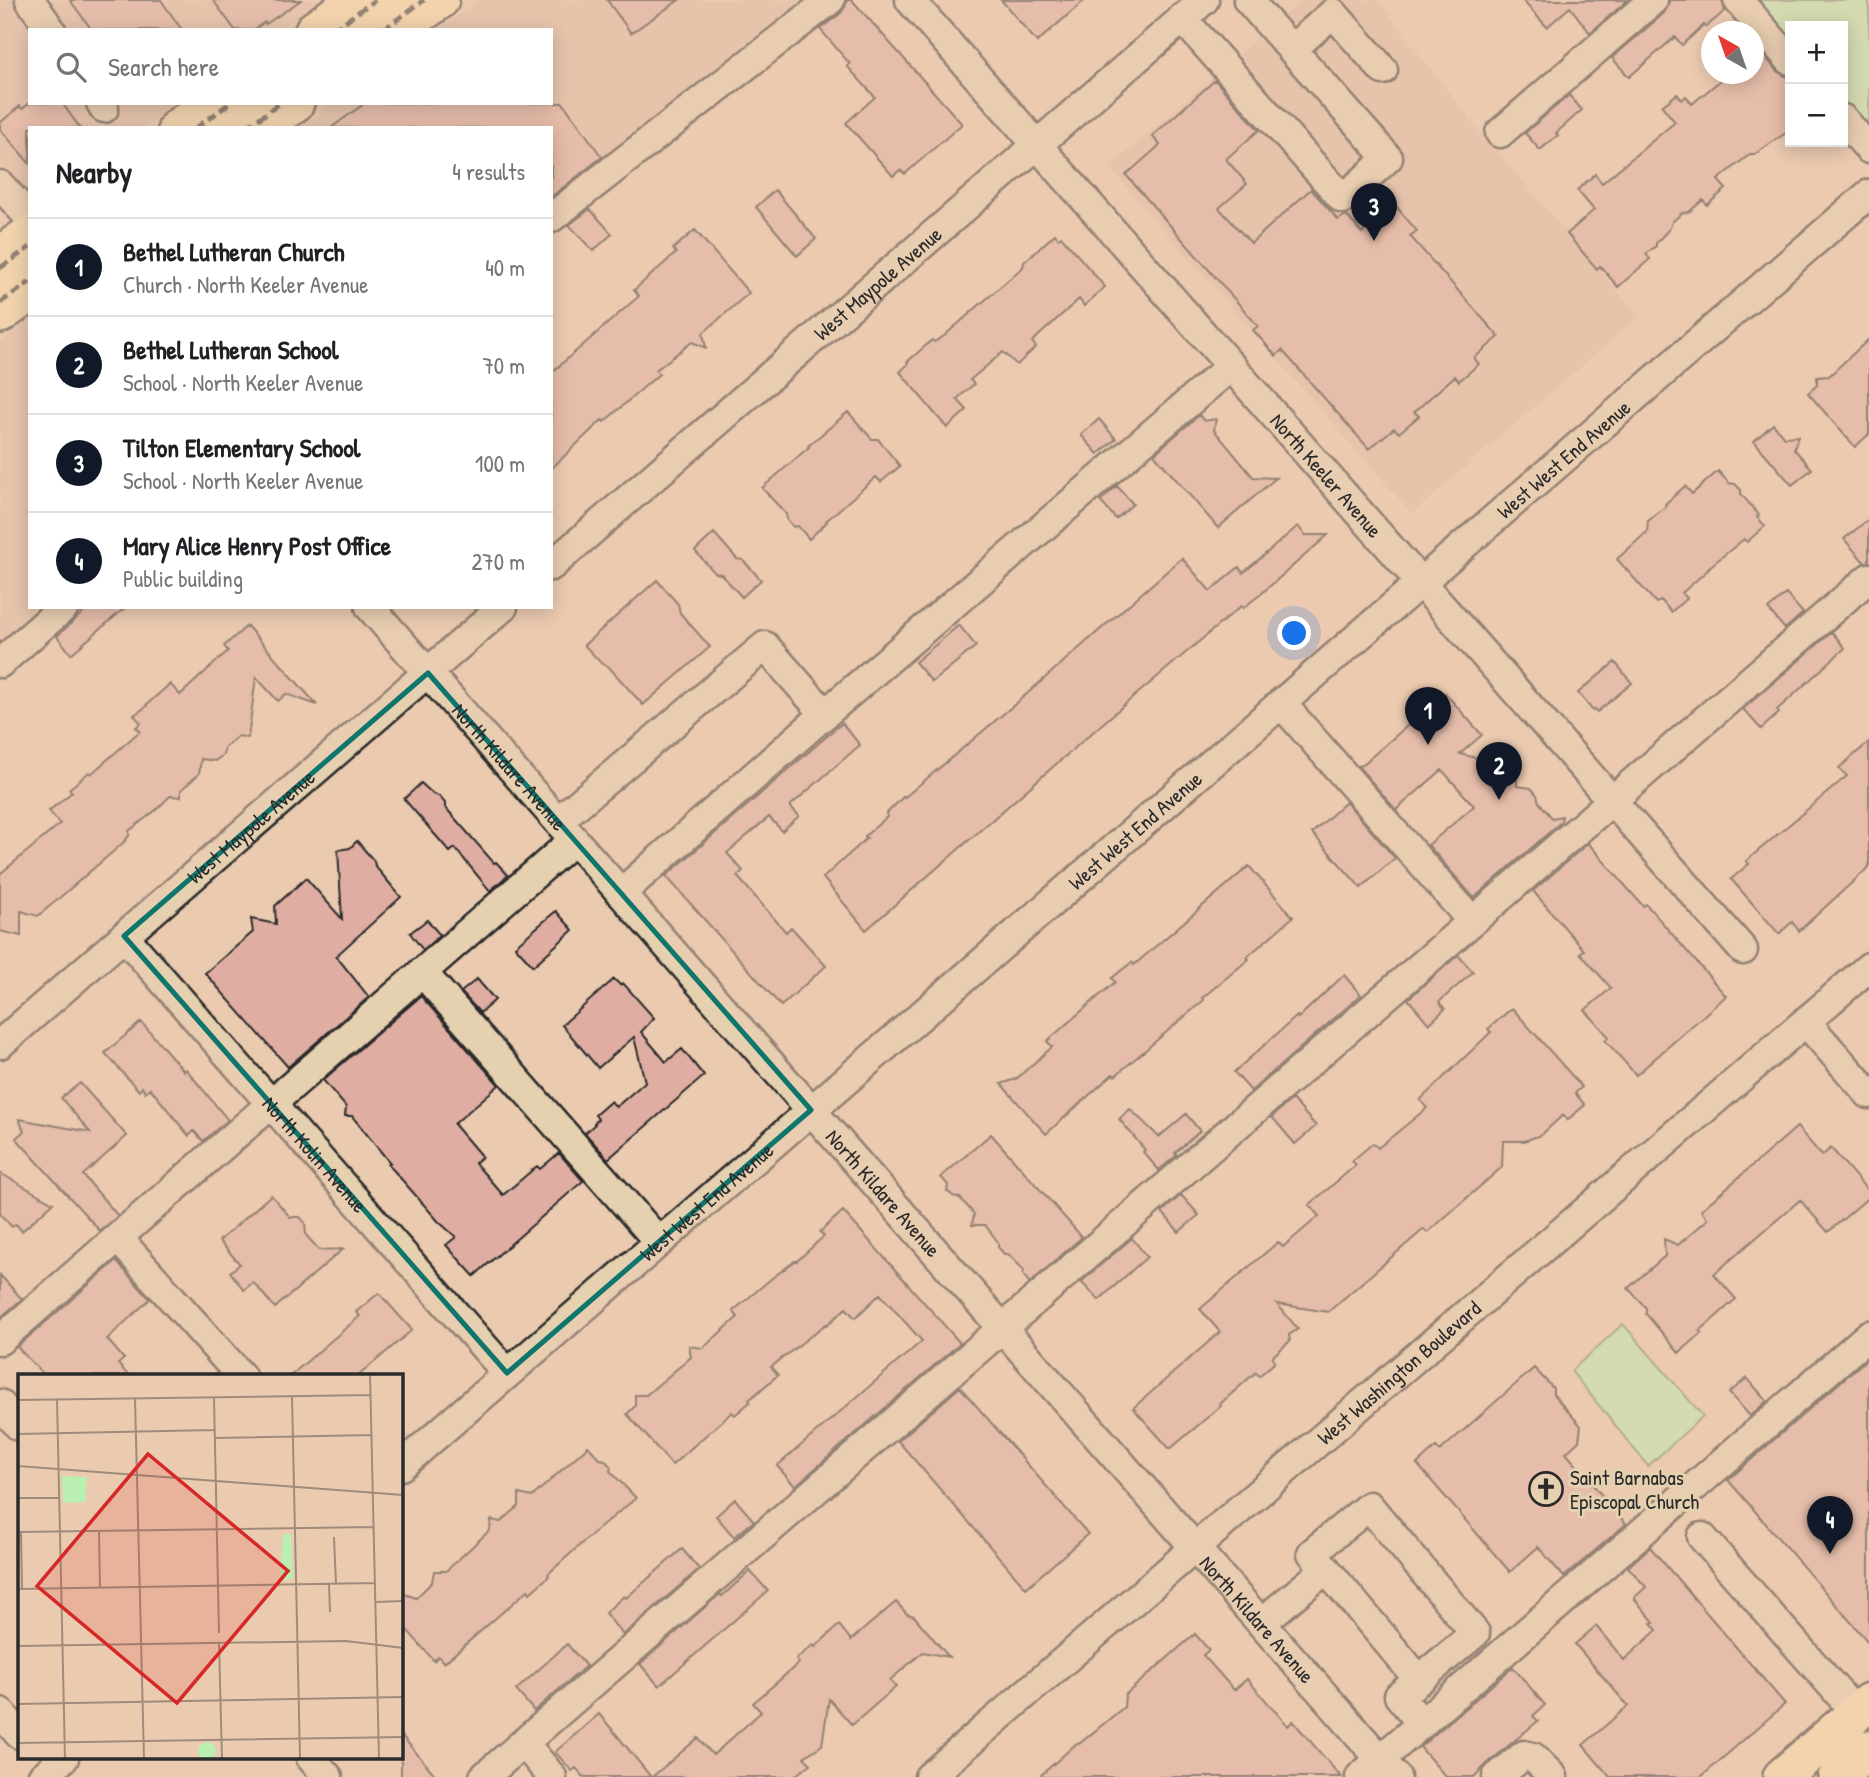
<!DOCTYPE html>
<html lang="en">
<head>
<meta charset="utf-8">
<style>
  body { margin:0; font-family:"Patrick Hand",sans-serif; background:#f2f2f2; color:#202124 }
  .controls { position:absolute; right:21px; top:21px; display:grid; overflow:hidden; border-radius:0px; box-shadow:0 4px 18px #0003 }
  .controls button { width:63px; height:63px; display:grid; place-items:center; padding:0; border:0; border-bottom:2px solid #e0e0e0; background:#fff; color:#202124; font:35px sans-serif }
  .compass { position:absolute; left:1701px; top:21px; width:63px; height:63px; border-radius:50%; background:#fff; box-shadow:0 4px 18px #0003; rotate:320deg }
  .you { position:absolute; left:1295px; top:634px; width:24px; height:24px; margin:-18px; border:5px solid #fff; border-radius:50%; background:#1a73e8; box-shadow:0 0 0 10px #1a73e833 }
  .badge { display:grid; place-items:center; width:46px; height:46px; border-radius:50%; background:#111827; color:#fff; font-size:23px; font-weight:700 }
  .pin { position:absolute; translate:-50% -58px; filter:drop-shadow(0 2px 4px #0008) }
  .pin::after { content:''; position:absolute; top:37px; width:24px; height:21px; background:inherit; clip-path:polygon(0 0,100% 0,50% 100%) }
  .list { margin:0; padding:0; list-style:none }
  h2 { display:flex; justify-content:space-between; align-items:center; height:91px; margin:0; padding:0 28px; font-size:30px }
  h2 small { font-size:23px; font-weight:400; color:#757577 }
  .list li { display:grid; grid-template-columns:46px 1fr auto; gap:21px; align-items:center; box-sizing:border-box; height:98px; padding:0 28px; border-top:2px solid #e0e0e0 }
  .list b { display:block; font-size:26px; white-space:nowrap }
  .list p { margin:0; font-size:23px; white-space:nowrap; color:#757577 }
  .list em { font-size:23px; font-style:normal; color:#757577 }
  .icon { flex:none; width:38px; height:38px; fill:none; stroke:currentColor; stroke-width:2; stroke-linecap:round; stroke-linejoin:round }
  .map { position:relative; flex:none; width:1869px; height:1777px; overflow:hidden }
  .search { position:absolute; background:#fff; box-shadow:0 4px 18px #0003; left:28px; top:28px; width:525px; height:77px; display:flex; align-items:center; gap:18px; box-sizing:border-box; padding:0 24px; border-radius:0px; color:#757577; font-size:26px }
  .panel { position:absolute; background:#fff; box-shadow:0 4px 18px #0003; left:28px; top:126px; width:525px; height:483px; border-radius:0px }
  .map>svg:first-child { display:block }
</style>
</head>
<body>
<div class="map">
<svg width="1869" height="1777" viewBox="0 0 1869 1777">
  <rect width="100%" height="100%" fill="#ebcbb0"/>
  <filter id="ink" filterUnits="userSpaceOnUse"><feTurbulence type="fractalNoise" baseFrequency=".0143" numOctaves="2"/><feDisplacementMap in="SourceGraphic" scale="14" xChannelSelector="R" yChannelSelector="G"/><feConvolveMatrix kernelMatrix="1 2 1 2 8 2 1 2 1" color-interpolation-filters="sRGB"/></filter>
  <g filter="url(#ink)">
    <path fill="#e0bca7" d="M0,0h321l-42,30h-249v73h146l-34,25h-112v68l-30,-34z
      M479,0h351l-279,218v-90h-251l34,-25h217v-73h-114z
      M1301,0h77l98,127 163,189 -227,198 -303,-347z
      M30,321v286h34l-64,56v-321z"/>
    <path fill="#b9efb1" stroke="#728d6e" stroke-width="2" d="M1752,0h117v119l-5,5 -21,-24v-74h-53v16z
      M1623,1324l80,92 -55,50 -77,-95z"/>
    <path fill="#e0ada3" stroke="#2b2b2b" stroke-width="2" d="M70,0h91l21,30h-90z
      M213,0h88l-35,24 -1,-2 -12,8h-18z
      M607,0h72l-48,33z
      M847,0h5l110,124 -57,50 -5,-4 -7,6 -47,-53 29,-26 -28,-31 3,-2 -30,-35 21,-16 4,-6z
      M1001,0h84l-48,42z
      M1522,0h106l-38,33 -20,-26 -23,20z
      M1669,0h53l3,11 -19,16 -2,-2 -22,20 -7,-8 -46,40 -17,-19 52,-45 4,-7z
      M1754,43l23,28 13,8v51l-35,24h-5l-32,26 8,9 -19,16 -4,-5 -14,12 -7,1 -10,9 -2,6 -14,15v3l-10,8 4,5 -32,28 -18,-21 -3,3 -30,-35 27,-24 -17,-20 18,-16 7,9 73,-61 -13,-16 15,-12 5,6 4,-4 6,8 36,-30h26z
      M1215,80l44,50 -33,29 21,25 -28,24 32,35 60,-54 27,31 8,-5 16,18 33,-28 22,26 -7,5 89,101 -25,21 5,6 -20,17 -4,-5 -41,36 5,4 -20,17 -5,-5 -25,21 -87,-99 -6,6 -23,-26 5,-4 -132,-151 34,-30 -8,-9z
      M1569,95l13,15 -26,23 2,2 -18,15 -15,-17z
      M30,103h32l18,25h-50v36l-30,-35v-6l20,-17 2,3z
      M365,103h198l39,54 -51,40v-69h-220z
      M775,190l41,49 -19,17 -41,-49z
      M590,209l22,25 -19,17 -24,-26z
      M695,230l54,63 -46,40 3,15 -14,-6 -36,28 3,4 -55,48 -2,-2 -51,49v-96l88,-77 -5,-6 42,-37 -3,-4z
      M1055,234l3,4 3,-2 44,51 -21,19 -5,-7 -46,42 -1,1 4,5 -19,18 -14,-13 -33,28 4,4 -17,15 10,11 -20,18 -47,-56 8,-8 -1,-2 25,-22 2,2 10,-6 79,-69 1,-5z
      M1869,339v95l-14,13 -47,-54 9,-8v-8l12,-1z
      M848,412l24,27h6l22,27 -19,16 -5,-5 -50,44 1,1 -18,17 -11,-13 -5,1 -6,-8 -1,-5 -24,-26 47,-41 -1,-1z
      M1199,415l5,6 12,-2 -2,11 39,47 23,1 -58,50 -64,-74z
      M1099,419l17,20 -18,15 -17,-19z
      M1773,424l11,13 14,-1 -4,13 18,20 -20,16 -38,-44z
      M1718,471l11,12 6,1 6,6v4l18,21 -2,2 8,9 -18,16 -3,-3 -36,29 1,1 -27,24 5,5 -16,14 -10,-12 -5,3 -39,-44 30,-27 1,-11 18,-15 -1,-2 20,-18 7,8z
      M1117,486l16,18 -17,15 -16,-18z
      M1869,519v43h-5l-20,-23z
      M1298,526l7,9h23l-67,59 -18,14 -2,-2 -124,105 -251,219 -43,-52 44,-40 -2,-2 23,-20 -2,-2 18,-18 1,1 116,-98 161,-141 28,33 29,-24 4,6z
      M714,533l23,26 6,1 18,20 -19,17 -21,-23 -6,-1 -20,-22z
      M657,580l21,24 2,9 30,34 -67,58 -35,-39 -6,-2 -18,-19z
      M1786,594l17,19 -18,16 -17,-20z
      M89,607h37l-55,47 -14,-18z
      M959,625l17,21 -44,36 -17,-20z
      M247,626l70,79 -31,-11 -8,7 -22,-24 -8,61 -10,-2 -13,11 -2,8 -8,6 -14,-2 -2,15 -18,16v7l-11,-1 -14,14 -27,21v5l-6,7 -73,63 -12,10 -17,-5v25l-21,-5v-57l60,-50 -11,-13 23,-19 -3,-3 20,-17 2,2 49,-43 -4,-4 5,-4 -7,-8 13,-9 -1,-1 24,-21 10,11 48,-44 -4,-5z
      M1832,632l13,16 -68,62 2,3 -18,16 -18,-20z
      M1615,662l17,21 -35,29 -2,-3 -2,2 -15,-18z
      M1445,693l37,42 -22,19 51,12 6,5v15l14,2 6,7 2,7 13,16 10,-2 -1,6 -87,76 -46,-53 46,-39 -32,-36 -46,40 -38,-44 4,-1z
      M842,723l18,22 -70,61 9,10 -17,15 -13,-14 -42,36 16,18 -6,5 49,56 5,-5 35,39 -45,40 -115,-130z
      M1869,742v125l-70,64 -7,-9 -13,12 -48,-55 18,-15 -3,-3 101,-85 -8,-8z
      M421,783l12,11 6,2 6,7v4l49,56 2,-1 12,13 -18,16 -35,-43 -5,4 -46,-53z
      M1346,802l49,56 -34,30 -49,-55z
      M357,841l17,20 1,5 26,31 -65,59 33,41 -81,70 -83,-94 48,-41 -2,-13 25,5 -1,-18 31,-28 36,41 -4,-69 12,-2z
      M1588,843l55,63 3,-2 80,92 -90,79 -31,-35 4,-3 -24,-27 26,-22 -31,-35 4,-3 -51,-59z
      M1249,866l44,51 -46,40 2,2 -47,39 2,2 -89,76 -2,-2 -67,60 -45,-50 15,-5 36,-32 -5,-6 68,-59 -3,-4 20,-16 2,3z
      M556,911l17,19 -40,36 -18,-20z
      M427,920l13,15 -17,15 -13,-17z
      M1458,955l15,17 -34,30 6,7 -16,15 -21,-25z
      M1344,975l17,20 -110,96 -17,-19 63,-56 1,2z
      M477,979l18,21 -15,13 -19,-21z
      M614,979l6,6 3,-2 31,35 -13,14 25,30 16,-13 22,27 -96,83 -23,-26 10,-9 -1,-1 4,-4 -3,-4 16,-14 5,6 29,-25 -11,-45 -36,31 -36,-43z
      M421,996l78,89 -45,39 28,33 -7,6 28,32 34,-29 3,3 19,-16 24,28 -109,95 -28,-31 10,-8 -17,-15 -51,-58 2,-1 -38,-47h-7l1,-9 -23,-27z
      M1512,1008l70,79 -7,6 10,12 -18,15 -4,-5 -22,20 -17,6h-21l-1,26 -75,66 -3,-4 -96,83 -51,-8 21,25 -9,6 1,6 -17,15 1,7 -15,13 -3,-4 -36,32 1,2 -51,43 -37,-41 87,-76 -20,-23 78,-67 5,5 36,-31 -10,-11 47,-40 -4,-4 21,-18 5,5 49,-40 -7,-8 71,-68 -3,-3z
      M141,1022l43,49 2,-2 42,51 -25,21 -9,-10 -5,5 -39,-48 -5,4 -3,-5 -3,4 -34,-38z
      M80,1083l47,53 -44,39 35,41 -18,15 -84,-93 8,-7 -5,-12 71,13 -29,-34z
      M1292,1099l24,27 -21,18 -23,-27z
      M1130,1109l29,28 27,-23 14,17 -25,22 2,2 -18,15 -16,-18 2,-2 -26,-31z
      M1797,1127l25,29 9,-8 38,44v5l-41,35 -28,-32 -86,74 22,25 -36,32 2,2 -23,20 -33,-39v-6l-18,-20 37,-32 -1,-17 14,6 30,-26 -7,-9z
      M991,1134l91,103 -52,46 -7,-8 1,-5 -16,-16h-4l-6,-7v-5l-13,-17h-13l2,-11 -14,-16 -7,-2 -6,-5 1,-6 -7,-8z
      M0,1173l53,30 -31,28 -6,-7 -4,3 -12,-13z
      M271,1195l19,22h10l5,6 1,12 13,15 24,-1 -68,59 -22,-26 -9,8 -14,-18 10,-8 -21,-23z
      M1181,1195l18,20 -20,17 -17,-20z
      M843,1211l117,132 -165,143 -18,-20 145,-125 -42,-47 -25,24 -9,-10 -19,17 -1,-1 -55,43 7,8 -29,25 1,2 -15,13 -3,-3 -60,53 -45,-51 8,-8v-11h11l45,-38 -2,-11 14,2 35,-31 -5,-6 39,-33 23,-17h2l27,-25 -4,-4z
      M1132,1238l15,19 -48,43 -18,-18z
      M116,1261l34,38 -43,40 17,20 -6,5 11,12h-84l-28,-29z
      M0,1275l22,24 -22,19z
      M379,1293l33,37 -54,46h-68l70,-60 -4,-4z
      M1869,1357v286l-141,-163z
      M1534,1368l19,20v6l28,32 -2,15 -13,12 60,71 -62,53 -26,-30 -28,25 -93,-108 19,-17 4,4z
      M1747,1378l20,23 -17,15 -21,-23z
      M960,1387l128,147 -62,54 -128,-147z
      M588,1446l12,13 5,1 6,7 -1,4 26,27 -46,38 -42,38 1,2 -19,17 -2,-3 -84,73 -6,-7 -4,5 -33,-38v-14l2,-2 -1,-14 14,5 16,-16 2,-11h12l44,-41 1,-10 10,2 18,-16v-12l13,3z
      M735,1499l19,22 -20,16 -18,-21z
      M1650,1547l135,157 -84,73h-91l-27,-32 45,-39 -53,-62 21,-18 28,34 33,-30 -6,-7 3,-1 -20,-24 12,-11 -18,-20z
      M682,1549l17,20 -76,66 -18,-22 19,-17 2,2z
      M750,1571l18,20 -109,95 -19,-22 80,-70 2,2z
      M896,1602l11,12 7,2 35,41 -26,-5 -33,28 6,7 -44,38 -23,-26 -7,46 -18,12 7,7 -18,13h-141l46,-39 15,17 48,-43 -8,-9 46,-40 -3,-4 17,-14 2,2 24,-22 12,15z
      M1195,1634l14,16 -6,5 31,35 13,-11 41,47 5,-5 48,56h-302l38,-34 2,1 45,-37 1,-12z
      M567,1644l19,22 -52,45 -18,-21z
      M1513,1667l32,38 -12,11 5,5 -51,43 -13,13h-28l-26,-30z
      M599,1714l17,20 35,43h-67l-8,-9 -4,3 -17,-19z
      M401,1735l36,42h-36z"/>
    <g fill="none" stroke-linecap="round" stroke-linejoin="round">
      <g stroke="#2b2b2b" stroke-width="33">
        <g id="minor">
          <path d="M30,0l21,30"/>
          <path id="s1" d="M910,0l833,950"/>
          <path d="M1738,0l52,60"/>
          <path d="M1182,18l161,181 45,-41 -140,-158"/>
          <path d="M1292,49l41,-36 50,57"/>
          <path d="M101,103l3,5"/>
          <path d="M1843,119l26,30"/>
          <path d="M1500,133l153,-133"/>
          <path d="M0,185l30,33"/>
          <path d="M551,218l279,-218"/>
          <path id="s2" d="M551,566l653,-566"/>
          <path id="s3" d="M370,607l1026,1170"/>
          <path d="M0,663l64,-56"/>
          <path d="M1281,703l191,218"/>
          <path d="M558,821l207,-175 60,68"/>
          <path d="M621,893l204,-179 406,-348"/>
          <path id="s4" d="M124,936l383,437"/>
          <path d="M422,972l237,270"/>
          <path d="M1806,1022l63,72"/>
          <path id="s5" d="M0,1044l503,-437"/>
          <path d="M118,1238l123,138"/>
          <path d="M0,1340l574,-500"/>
          <path d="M0,1404l19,22"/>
          <path id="s6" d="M401,1466l1468,-1272"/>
          <path d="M1702,1537l154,176"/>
          <path d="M1261,1623l65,-54 93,111 56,-47 -106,-127 -57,47 14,16"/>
          <path d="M1419,1680l-20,16 23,28"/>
          <path d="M0,1712l19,22"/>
          <path d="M524,1743l28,34"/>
          <path d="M311,1758l17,19"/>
          <path d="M42,1777l22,-19"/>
          <path d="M484,1777l1385,-1199"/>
          <path id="s7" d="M929,1777l940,-810"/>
          <path d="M1360,1777l509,-442"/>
          <path d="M1497,1777l27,-22 9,2 20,20"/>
        </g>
      </g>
      <g stroke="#2b2b2b" stroke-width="42">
        <path id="major" d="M314,30l42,-30
          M359,30l41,-30
          M398,30l42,-30
          M177,128l35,-25
          M221,128l35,-25
          M261,128l34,-25
          M0,255l30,-21
          M0,286l30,-22
          M0,314l30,-21
          M1782,1777l87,-75
          M1837,1777l32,-28"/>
      </g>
      <use href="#minor" stroke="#e5d0af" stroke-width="28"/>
      <use href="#major" stroke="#faddab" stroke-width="37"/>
      <path stroke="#2b2b2b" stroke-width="5" stroke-dasharray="10 5" stroke-linecap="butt" d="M333,30l42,-30
        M383,30l41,-30
        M196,128l34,-25
        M246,128l34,-25
        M0,268l30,-21
        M0,303l30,-21"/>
    </g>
  </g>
  <path d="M0 0H1869V1777H0ZM428,673l383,437 -304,263 -383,-437z" fill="#ebcbb0" fill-opacity=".55" fill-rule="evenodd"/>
  <path fill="none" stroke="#0f766e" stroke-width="5" stroke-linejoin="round" d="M428,673l383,437 -304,263 -383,-437z"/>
  <defs>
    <g id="church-ring" transform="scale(1.75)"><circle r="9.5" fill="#e5d0af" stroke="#2b2b2b" stroke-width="1.5"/><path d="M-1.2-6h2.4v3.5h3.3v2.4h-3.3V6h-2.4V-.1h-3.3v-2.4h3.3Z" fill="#2b2b2b"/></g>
  </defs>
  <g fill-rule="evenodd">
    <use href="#church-ring" x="1546" y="1489"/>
  </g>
  <g text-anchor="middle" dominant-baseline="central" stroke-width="6" stroke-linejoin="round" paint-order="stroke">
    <g font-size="21" fill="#2b2b2b" stroke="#e5d0af">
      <text stroke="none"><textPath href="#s2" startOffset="432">West Maypole Avenue</textPath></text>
      <text stroke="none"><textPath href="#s6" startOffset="1538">West West End Avenue</textPath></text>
      <text stroke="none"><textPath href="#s1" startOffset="632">North Keeler Avenue</textPath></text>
      <text stroke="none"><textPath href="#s3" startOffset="212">North Kildare Avenue</textPath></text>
      <text stroke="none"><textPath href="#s5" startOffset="332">West Maypole Avenue</textPath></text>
      <text stroke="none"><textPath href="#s6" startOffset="971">West West End Avenue</textPath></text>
      <text stroke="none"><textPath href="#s4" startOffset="290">North Kolin Avenue</textPath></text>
      <text stroke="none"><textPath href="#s3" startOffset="779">North Kildare Avenue</textPath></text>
      <text stroke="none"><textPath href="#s6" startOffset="404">West West End Avenue</textPath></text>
      <text stroke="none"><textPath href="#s7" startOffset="620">West Washington Boulevard</textPath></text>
      <text stroke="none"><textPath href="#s3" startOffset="1346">North Kildare Avenue</textPath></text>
    </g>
    <g font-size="21" fill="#2b2b2b" stroke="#e5d0af" text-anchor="start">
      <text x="1570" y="1477">Saint Barnabas<tspan x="1570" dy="24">Episcopal Church</tspan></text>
    </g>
  </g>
  <g transform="translate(18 1374)">
    <rect width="385" height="385" fill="#ebcbb0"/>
    <path d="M44,102l25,1 -2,25 -22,1zM265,160h8l2,45h-13zM180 377a9 9 0 1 1 18 0a9 9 0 1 1-18 0Z" fill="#b9efb1"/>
    <path fill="none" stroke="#9e8b7b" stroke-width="2" d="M352,0l9,385M274,22l8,363M117,24l9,361M196,24l5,235M0,26l353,-5M39,26l8,359M0,60l196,-4M197,64l157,-3M0,92l385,29M0,124h41M81,157l1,57M0,158l355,-5M3,158l1,57M316,163l2,47M311,210l1,28M0,215l357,-6M357,228l28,-1M201,269l3,116M0,272l328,-5 57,7M0,330l385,-7M0,369l385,-6"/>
    <path fill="#d62828" fill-opacity="0.15" stroke="#d62828" stroke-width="3.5" d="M130,80l140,117 -111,132 -140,-117z"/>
    <rect width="385" height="385" fill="none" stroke="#2b2b2b" stroke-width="3.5"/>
  </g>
</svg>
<div class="controls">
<button>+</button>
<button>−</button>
</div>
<svg class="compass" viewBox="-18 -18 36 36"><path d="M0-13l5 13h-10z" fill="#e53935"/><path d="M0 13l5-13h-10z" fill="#757577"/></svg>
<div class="you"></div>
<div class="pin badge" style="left:1428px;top:745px">1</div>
<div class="pin badge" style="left:1499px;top:800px">2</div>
<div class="pin badge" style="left:1374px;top:241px">3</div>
<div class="pin badge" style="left:1830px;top:1554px">4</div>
<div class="search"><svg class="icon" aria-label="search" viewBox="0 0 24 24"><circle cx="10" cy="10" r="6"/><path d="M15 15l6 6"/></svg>Search here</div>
<section class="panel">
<h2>Nearby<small>4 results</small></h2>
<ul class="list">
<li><span class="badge">1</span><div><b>Bethel Lutheran Church</b><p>Church · North Keeler Avenue</p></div><em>40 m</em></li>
<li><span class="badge">2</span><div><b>Bethel Lutheran School</b><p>School · North Keeler Avenue</p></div><em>70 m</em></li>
<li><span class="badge">3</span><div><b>Tilton Elementary School</b><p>School · North Keeler Avenue</p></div><em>100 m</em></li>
<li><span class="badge">4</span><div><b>Mary Alice Henry Post Office</b><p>Public building</p></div><em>270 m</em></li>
</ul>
</section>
</div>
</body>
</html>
